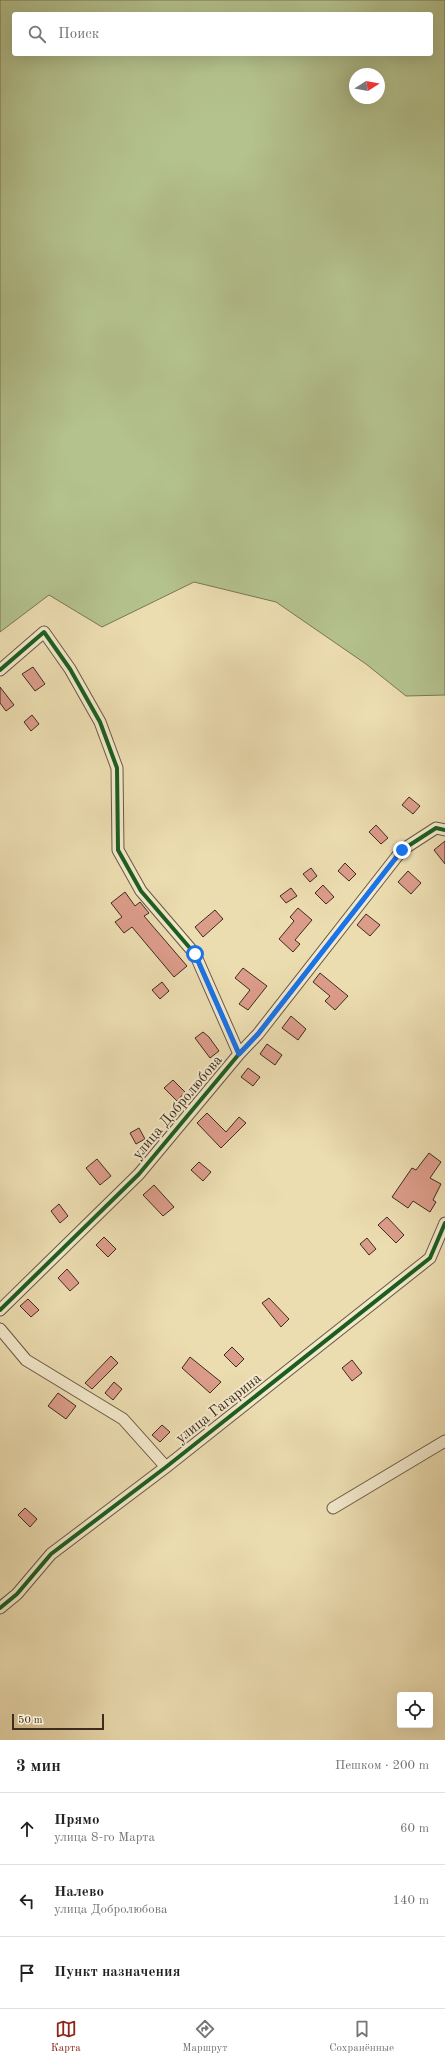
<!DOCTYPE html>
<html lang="ru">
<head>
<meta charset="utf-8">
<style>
  body { margin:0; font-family:"Old Standard TT",serif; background:#f2f2f2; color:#222 }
  .controls { position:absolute; right:12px; bottom:12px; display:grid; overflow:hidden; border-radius:4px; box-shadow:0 4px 16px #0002 }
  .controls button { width:36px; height:36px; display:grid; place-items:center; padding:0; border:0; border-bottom:1px solid #e0e0e0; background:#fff; color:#222; font:20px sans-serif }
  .compass { position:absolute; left:349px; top:68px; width:36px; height:36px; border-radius:50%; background:#fff; box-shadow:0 4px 16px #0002; rotate:79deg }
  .scale { position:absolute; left:12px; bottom:10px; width:92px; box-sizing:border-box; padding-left:4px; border:2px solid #3d2c1f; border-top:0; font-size:11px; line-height:14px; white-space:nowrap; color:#3d2c1f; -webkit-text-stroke:3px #f3e9cc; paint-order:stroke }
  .stop { position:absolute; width:12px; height:12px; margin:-9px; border:3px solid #1a73e8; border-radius:50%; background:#fff }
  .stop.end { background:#1a73e8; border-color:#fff; box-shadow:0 1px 4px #0008 }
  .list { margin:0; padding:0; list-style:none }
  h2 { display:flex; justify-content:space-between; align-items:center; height:52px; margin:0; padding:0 16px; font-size:17px }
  h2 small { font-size:13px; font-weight:400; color:#767676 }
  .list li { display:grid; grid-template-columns:26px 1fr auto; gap:12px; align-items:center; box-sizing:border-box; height:72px; padding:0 16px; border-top:1px solid #e0e0e0 }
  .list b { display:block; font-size:15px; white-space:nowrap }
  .list p { margin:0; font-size:13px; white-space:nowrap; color:#767676 }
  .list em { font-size:13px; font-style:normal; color:#767676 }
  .icon { flex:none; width:22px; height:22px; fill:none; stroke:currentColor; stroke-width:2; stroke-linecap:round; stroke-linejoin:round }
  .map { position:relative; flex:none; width:445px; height:1740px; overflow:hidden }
  .search { position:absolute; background:#fff; box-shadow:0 4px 16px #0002; left:12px; right:12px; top:12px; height:44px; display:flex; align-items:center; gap:10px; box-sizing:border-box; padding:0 14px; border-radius:4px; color:#767676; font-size:15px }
  .sheet { height:268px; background:#fff }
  nav { display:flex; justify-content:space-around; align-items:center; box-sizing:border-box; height:56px; border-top:1px solid #e0e0e0; background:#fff; font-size:11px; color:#767676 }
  nav a { display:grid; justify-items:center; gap:2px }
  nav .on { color:#8f2418 }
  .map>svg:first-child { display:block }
</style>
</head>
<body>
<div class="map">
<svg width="445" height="1740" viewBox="0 0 445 1740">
  <rect width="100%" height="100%" fill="#ecddb1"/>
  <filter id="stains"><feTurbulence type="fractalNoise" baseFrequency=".005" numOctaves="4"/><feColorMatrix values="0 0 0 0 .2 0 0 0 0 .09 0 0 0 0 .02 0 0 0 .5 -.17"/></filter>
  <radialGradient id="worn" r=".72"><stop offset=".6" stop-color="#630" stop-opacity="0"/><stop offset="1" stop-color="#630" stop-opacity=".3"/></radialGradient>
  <path fill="#b4c28e" stroke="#787756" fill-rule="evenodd" d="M0,0h445v695l-39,1 -40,-32 -90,-62 -82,-20 -92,45 -53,-32 -49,37zM14,14h417v40h-417zM355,74h24v24h-24z"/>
  <path fill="#dc9c8a" stroke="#3d2c1f" d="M33,667l12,17 -10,7 -13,-17z
    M0,687l14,18 -8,6 -6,-8z
    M32,715l7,9 -8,7 -7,-9z
    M409,797l11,9 -7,8 -11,-9z
    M376,825l12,13 -7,6 -12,-12z
    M445,841v23l-11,-14z
    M345,863l11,11 -7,7 -11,-10z
    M311,868l6,8 -7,6 -7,-8z
    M408,871l13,12 -10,11 -13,-12z
    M323,885l11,12 -8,7 -11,-11z
    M291,888l6,8 -11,7 -6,-7z
    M125,892l10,14 5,-4 9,11 -5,3 43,50 -13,11 -42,-50 -8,6 -9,-11 7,-5 -11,-14z
    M298,908l14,12 -17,20 5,4 -7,8 -14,-13 15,-18 -4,-4z
    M215,910l8,9 -20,18 -8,-10z
    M366,914l14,11 -10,11 -13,-11z
    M243,968l24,18 -19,24 -9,-6 11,-14 -15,-12z
    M320,973l28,23 -13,14 -10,-9 5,-5 -17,-14z
    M162,982l7,9 -9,8 -8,-9z
    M291,1016l15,13 -8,11 -16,-12z
    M203,1032l6,5 10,14 -9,7 -15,-20z
    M267,1044l15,11 -7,10 -15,-11z
    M248,1068l12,9 -7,9 -12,-9z
    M173,1080l12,12 -8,9 -13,-13z
    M207,1113l19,19 13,-15 7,6 -25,25 -24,-25z
    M139,1128l6,11 -9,5 -6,-11z
    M429,1153l12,9 -11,16 11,6 -8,16 3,2 -6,10 -17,-11 -5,7 -16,-11 20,-29 4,2z
    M97,1159l14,17 -11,9 -14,-17z
    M199,1162l12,10 -8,9 -12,-11z
    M154,1185l20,22 -11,9 -20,-21z
    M59,1204l9,12 -8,7 -9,-12z
    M387,1217l17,18 -8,8 -18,-18z
    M104,1237l12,12 -8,8 -12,-12z
    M367,1238l9,11 -7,6 -9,-11z
    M67,1269l12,14 -9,8 -12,-13z
    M269,1298l20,21 -8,8 -19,-24z
    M28,1299l11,11 -8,7 -11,-11z
    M232,1347l12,12 -8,8 -12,-12z
    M111,1356l7,7 -26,26 -7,-6z
    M190,1357l31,25 -11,11 -28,-25z
    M352,1360l10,13 -10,8 -10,-13z
    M114,1382l8,7 -9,11 -8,-7z
    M58,1393l18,13 -10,13 -18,-13z
    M162,1425l8,7 -10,10 -8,-7z
    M25,1508l12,11 -7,8 -12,-12z"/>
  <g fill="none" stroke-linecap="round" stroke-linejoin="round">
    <g stroke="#695844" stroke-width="13">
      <path id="minor" d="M0,670l44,-38 26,37 30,53 17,46 1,82 23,41 54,63 44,100
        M0,1310l139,-136 100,-120 19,-20 144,-184 34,-22 9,2
        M0,1329l26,31 97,59 43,48
        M333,1508l112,-67
        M0,1608l17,-14 34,-40 115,-87 264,-209 15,-35"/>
    </g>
    <use href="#minor" stroke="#f3e9cc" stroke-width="11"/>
    <g stroke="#f3e9cc" stroke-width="6">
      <path id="cycleway" d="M0,670l44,-38 26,37 30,53 17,46 1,82 23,41 54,63 44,100
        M0,1310l139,-136 100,-120 19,-20 144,-184 34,-22 9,2
        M0,1608l17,-14 34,-40 115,-87 264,-209 15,-35"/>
    </g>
    <use href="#cycleway" stroke="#1b5e20" stroke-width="4"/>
  </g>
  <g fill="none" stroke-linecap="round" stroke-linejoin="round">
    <path stroke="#1a73e8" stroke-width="5" d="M195,954l44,100 19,-20 144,-184"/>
  </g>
  <g text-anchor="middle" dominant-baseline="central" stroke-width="4" stroke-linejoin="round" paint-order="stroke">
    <g font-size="15" fill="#3d2c1f" stroke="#f3e9cc">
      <text transform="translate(178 1108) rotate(-50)">улица Добролюбова</text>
      <text transform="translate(219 1409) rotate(-38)">улица Гагарина</text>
    </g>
  </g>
  <rect width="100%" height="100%" filter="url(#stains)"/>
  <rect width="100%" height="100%" fill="url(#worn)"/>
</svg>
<div class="controls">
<button><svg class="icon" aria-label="locate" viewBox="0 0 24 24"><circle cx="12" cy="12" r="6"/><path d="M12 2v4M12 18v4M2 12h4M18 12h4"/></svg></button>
</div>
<svg class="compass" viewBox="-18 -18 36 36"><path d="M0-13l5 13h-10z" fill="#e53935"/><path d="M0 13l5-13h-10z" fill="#767676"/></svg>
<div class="scale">50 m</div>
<div class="stop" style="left:195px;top:954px"></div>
<div class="stop end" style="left:402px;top:850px"></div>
<div class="search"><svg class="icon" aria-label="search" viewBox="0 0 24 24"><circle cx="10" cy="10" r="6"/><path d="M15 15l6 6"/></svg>Поиск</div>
</div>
<section class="sheet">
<h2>3 мин<small>Пешком · 200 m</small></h2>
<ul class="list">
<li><svg class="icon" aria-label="ahead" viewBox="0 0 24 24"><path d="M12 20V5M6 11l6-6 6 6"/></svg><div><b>Прямо</b><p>улица 8-го Марта</p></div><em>60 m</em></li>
<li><svg class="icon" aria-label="left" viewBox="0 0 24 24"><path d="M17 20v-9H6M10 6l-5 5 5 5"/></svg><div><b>Налево</b><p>улица Добролюбова</p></div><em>140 m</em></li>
<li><svg class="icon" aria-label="arrive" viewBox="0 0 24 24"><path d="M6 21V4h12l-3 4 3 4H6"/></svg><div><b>Пункт назначения</b></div></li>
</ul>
</section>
<nav>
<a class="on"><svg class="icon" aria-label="map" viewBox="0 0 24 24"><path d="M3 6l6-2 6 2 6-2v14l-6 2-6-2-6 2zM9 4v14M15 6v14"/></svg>Карта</a>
<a><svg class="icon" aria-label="directions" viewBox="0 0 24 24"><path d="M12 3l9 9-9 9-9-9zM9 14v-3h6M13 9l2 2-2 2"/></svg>Маршрут</a>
<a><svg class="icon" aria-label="saved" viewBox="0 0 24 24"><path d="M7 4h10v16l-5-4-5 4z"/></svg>Сохранённые</a>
</nav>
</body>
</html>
